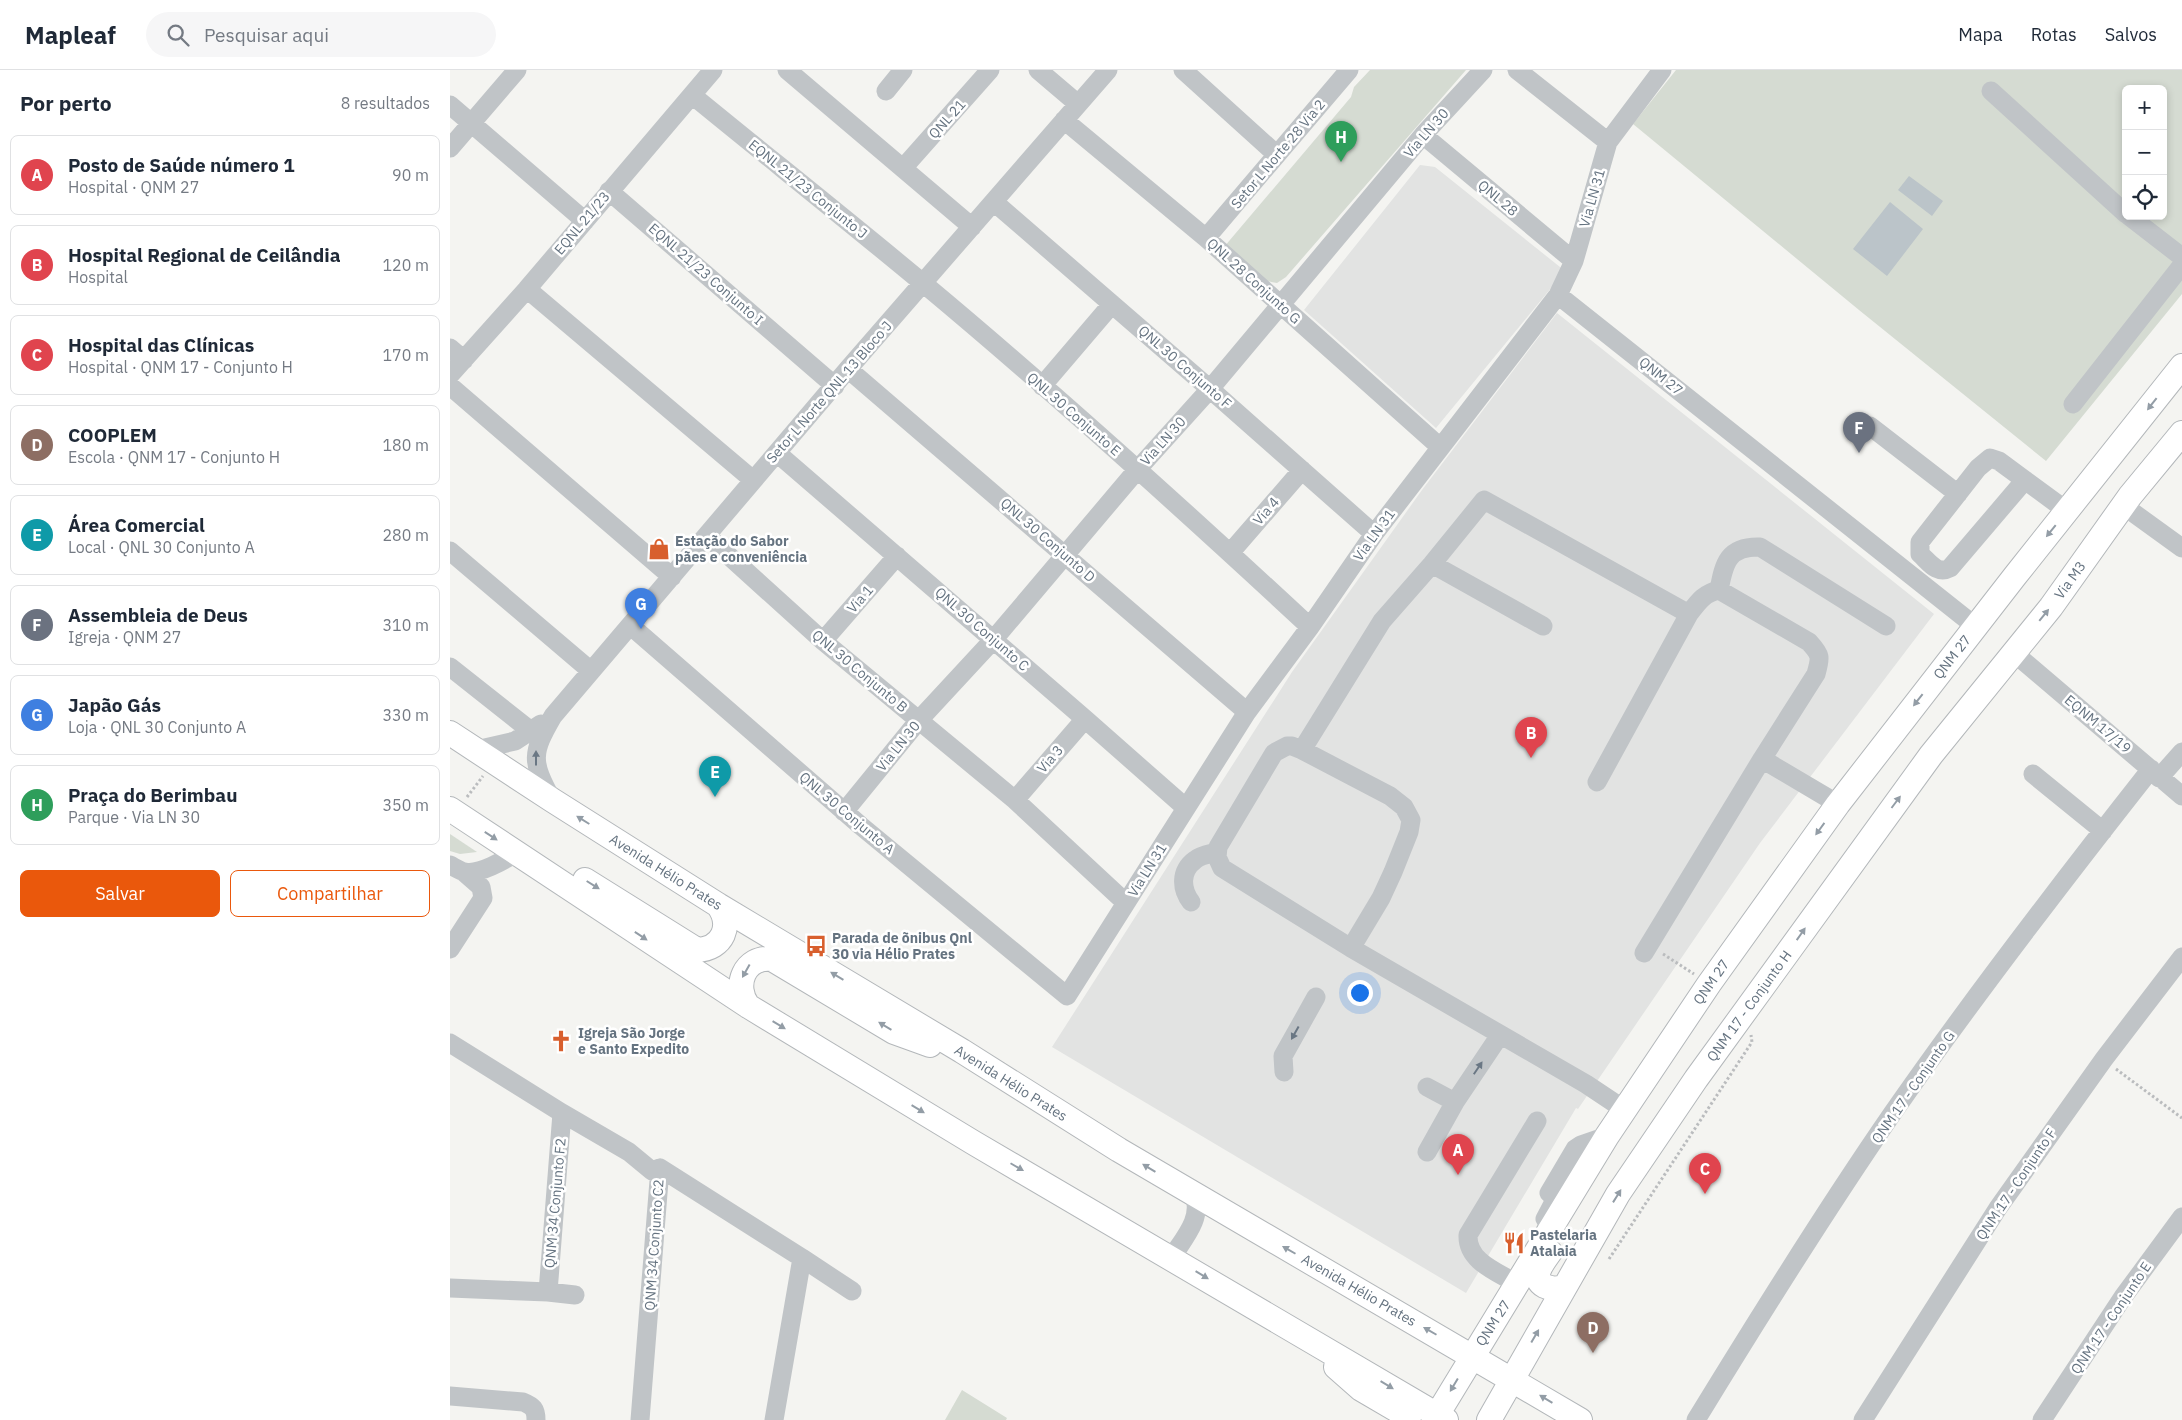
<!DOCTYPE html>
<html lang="pt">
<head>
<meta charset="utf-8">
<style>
  body { margin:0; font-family:"IBM Plex Sans",sans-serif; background:#f6f6f7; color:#1f2937 }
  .controls { position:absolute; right:15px; top:15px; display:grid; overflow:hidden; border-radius:8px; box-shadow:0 2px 8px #0003 }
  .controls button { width:45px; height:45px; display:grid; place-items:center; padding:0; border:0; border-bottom:1px solid #e0e1e3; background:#fff; color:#1f2937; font:25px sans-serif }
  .you { position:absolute; left:909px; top:922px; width:18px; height:18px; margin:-12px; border:4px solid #fff; border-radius:50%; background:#1a73e8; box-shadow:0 0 0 8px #1a73e833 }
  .badge { display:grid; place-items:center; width:32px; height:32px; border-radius:50%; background:#ea580c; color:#fff; font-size:16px; font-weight:700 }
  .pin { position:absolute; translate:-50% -41px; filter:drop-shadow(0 1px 2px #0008) }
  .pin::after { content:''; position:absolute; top:26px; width:18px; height:15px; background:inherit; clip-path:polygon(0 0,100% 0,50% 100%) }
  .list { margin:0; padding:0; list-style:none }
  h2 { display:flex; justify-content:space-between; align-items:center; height:65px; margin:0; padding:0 20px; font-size:21px }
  h2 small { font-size:16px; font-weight:400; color:#747a83 }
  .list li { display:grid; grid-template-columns:32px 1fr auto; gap:15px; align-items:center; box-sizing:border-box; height:80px; margin:0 10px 10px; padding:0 10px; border:1px solid #e0e1e3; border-radius:8px }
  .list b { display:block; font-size:19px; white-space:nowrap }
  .list p { margin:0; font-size:16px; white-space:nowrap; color:#747a83 }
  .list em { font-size:16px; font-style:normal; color:#747a83 }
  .actions { display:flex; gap:10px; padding:15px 20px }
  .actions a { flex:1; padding:11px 0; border:1px solid #ea580c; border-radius:8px; text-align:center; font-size:18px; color:#ea580c }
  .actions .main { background:#ea580c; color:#fff }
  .icon { flex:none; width:28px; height:28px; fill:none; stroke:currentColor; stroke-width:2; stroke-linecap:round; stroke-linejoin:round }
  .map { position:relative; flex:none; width:1732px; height:1350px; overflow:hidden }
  header { display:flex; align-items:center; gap:30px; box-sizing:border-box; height:70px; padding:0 25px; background:#fff; border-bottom:1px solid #e0e1e3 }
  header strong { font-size:24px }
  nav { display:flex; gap:28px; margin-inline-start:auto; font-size:18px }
  .search { width:350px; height:45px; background:#f6f6f7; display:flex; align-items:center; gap:12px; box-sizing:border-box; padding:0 18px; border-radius:28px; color:#747a83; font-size:19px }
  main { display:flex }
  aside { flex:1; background:#fff }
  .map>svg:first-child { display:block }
</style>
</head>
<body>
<header>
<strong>Mapleaf</strong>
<div class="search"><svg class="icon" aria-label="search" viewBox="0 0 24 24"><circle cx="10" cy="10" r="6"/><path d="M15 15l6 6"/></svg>Pesquisar aqui</div>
<nav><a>Mapa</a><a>Rotas</a><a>Salvos</a></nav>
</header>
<main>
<aside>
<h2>Por perto<small>8 resultados</small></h2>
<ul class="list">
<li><span class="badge" style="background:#e0444e">A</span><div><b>Posto de Saúde número 1</b><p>Hospital · QNM 27</p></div><em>90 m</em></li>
<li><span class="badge" style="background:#e0444e">B</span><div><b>Hospital Regional de Ceilândia</b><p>Hospital</p></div><em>120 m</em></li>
<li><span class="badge" style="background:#e0444e">C</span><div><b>Hospital das Clínicas</b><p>Hospital · QNM 17 - Conjunto H</p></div><em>170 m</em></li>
<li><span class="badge" style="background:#8d6e63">D</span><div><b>COOPLEM</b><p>Escola · QNM 17 - Conjunto H</p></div><em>180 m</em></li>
<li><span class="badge" style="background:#0f9aa8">E</span><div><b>Área Comercial</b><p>Local · QNL 30 Conjunto A</p></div><em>280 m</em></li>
<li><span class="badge" style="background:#6b7280">F</span><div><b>Assembleia de Deus</b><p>Igreja · QNM 27</p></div><em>310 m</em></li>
<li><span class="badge" style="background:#3f7fe0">G</span><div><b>Japão Gás</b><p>Loja · QNL 30 Conjunto A</p></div><em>330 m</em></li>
<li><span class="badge" style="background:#2e9e5b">H</span><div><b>Praça do Berimbau</b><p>Parque · Via LN 30</p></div><em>350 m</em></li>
</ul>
<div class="actions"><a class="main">Salvar</a><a>Compartilhar</a></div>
</aside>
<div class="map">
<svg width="1732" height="1350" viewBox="0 0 1732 1350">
  <rect width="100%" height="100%" fill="#f4f4f1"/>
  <path fill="#e2e3e2" d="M970,95l15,2 130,104 -129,157 -132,-118z
    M1107,243l377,301 -174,229 -182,266 -2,-1 -110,185 -414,-246 240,-375 130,-182z"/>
  <path fill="#d5dbd2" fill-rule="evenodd" d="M920,0h96l-180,207 -9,6 -11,-2 -42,-34 127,-150 3,-10z
    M1226,0h506v224l-136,167 -187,-151 -226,-186zM1676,19h37v127h-37z
    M0,764l27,18 -17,2 -10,-3z
    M512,1320l45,28 -1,2h-61z"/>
  <path fill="#bbc4c9" d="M1459,106l34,25 -11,15 -34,-26z
    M1440,132l33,27 -36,47 -34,-27z"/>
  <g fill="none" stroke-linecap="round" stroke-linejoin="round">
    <g stroke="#b3b7ba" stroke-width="26">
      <path id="major" d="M0,663l102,67 166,105 244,146 157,99 461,270
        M0,739l298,197 226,137 472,277
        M135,810l112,70c26,-1 36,-25 21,-45
        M298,936c-15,-20 -4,-50 24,-47l122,73 36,13
        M1100,1182c-4,6 -9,12 -11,18 -6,16 13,21 24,17
        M886,1297l25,22 48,28
        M984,1350l173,-284 102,-152 129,-180 177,-228 167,-210
        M1039,1350l129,-226 78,-115 235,-324 120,-148 79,-111 52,-63"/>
    </g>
    <path stroke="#babcbe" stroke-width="3" stroke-dasharray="2.5 2.5" stroke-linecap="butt" d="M17,727l16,-21
      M1213,884l31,20
      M1666,999l66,49
      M1159,1189l143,-217 -1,-7"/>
    <path stroke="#c0c4c7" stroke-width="19" d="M337,0l185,157
      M588,0l40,34
      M733,0l94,85
      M1067,0l91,72
      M436,21l17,-21
      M1541,21l135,123
      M242,25c77,63 155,125 232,189 132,110 260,226 386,343
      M0,35l135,116
      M614,50l142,118 234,209
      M973,65l151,126
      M0,78l67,-78
      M454,97l86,-97
      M159,121l226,195
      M544,132l216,187 164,145
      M1679,146l53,41
      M756,168l143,-168
      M77,219l226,191
      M1108,225l417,331
      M0,278l14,12
      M398,299l399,343
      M0,305l77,-86 186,-219
      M0,316l222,191
      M592,316l70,-82
      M1623,334l109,-139
      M1420,356l88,68
      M327,383l308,266 101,89
      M1575,410l-75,88c-13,7 -21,-6 -30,-14v-12l58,-74 12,-10 9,3 68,50
      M1674,436l58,42
      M257,466l116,105 192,159 111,103
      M0,481l141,120
      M780,483l72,-83
      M982,494l111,62
      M1269,520c5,-27 9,-44 41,-43l126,79
      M181,556l230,200 206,170 180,-284 63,-85 64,-93 184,-239 16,-34 34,-119 54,-72
      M373,571l74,-85
      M1564,583l168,143
      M0,597l81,64
      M837,676h5l10,4 88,46 14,11 7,13 -2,12 -16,40 -12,26 -30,50 -129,-80 -5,-11 1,-10 56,-94z
      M26,680l39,-9 26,-17
      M852,680l80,-129 50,-57 52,-64 205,114
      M1583,704l70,57
      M1709,708l23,-26
      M1147,712l92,-168c9,-12 15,-21 30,-24l90,52c12,13 12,15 7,32l-54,85 76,45
      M102,730c-21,-39 -21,-46 1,-84l295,-347 260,-299
      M565,730l70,-81
      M394,742l75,-92 75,-81 143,-169 73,-81 213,-254 60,-65
      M0,795c4,2 10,6 15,7 14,3 40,-12 52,-20
      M741,832c-10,-13 -11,-31 4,-42 6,-5 15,-6 22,-8
      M901,878l235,136 39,26
      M0,879l33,-51 -2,-11 -16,-14
      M1194,883l118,-194
      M0,973l112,70 67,39 23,19 8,-3 -20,252
      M834,1002l-1,-16 33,-59
      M977,1017l28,15
      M977,1082l28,-50 45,-67
      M210,1098l142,90 -28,162
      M1095,1149l11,-21 -7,-5 26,-44 6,-4 26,-9
      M722,1187c12,-19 31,-39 22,-62
      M352,1188l50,33
      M1067,1214c-19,-12 -50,-22 -49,-49l69,-114
      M0,1218l98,4 14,-179
      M98,1222l27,3
      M0,1326l73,6c10,4 13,7 13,18
      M1246,1350c63,-103 127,-206 196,-306 82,-118 170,-232 259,-345
      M1413,1350l135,-212 106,-149 78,-102
      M1592,1350l81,-123 59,-80"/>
    <use href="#major" stroke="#fff" stroke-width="24"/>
  </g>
  <defs><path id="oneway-solid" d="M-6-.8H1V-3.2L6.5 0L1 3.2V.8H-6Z" transform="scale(1.25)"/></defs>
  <g fill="#939da6">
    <use href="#oneway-solid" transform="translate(1702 334) rotate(128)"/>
    <use href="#oneway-solid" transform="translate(1601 461) rotate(129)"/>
    <use href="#oneway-solid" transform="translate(1594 545) rotate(-51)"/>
    <use href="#oneway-solid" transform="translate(1468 630) rotate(128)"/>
    <use href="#oneway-solid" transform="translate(1446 732) rotate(-53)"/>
    <use href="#oneway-solid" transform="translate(133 750) rotate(-148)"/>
    <use href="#oneway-solid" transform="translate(1370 759) rotate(126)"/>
    <use href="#oneway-solid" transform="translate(41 766) rotate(33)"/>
    <use href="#oneway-solid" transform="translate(143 815) rotate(32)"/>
    <use href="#oneway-solid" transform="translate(1351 864) rotate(-55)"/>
    <use href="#oneway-solid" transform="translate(191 866) rotate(34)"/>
    <use href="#oneway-solid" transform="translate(296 901) rotate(119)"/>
    <use href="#oneway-solid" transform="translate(387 906) rotate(-149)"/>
    <use href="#oneway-solid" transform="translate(329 955) rotate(31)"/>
    <use href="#oneway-solid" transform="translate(435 956) rotate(-149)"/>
    <use href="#oneway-solid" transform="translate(468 1039) rotate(31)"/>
    <use href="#oneway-solid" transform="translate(567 1097) rotate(30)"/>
    <use href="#oneway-solid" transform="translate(699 1098) rotate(-149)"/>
    <use href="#oneway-solid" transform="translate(1167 1126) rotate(-58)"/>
    <use href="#oneway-solid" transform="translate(839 1180) rotate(-150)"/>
    <use href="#oneway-solid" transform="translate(752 1205) rotate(31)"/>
    <use href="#oneway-solid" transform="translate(980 1261) rotate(-150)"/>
    <use href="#oneway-solid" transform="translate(1085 1266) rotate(-60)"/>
    <use href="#oneway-solid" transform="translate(937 1315) rotate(31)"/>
    <use href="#oneway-solid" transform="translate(1004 1315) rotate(121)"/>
    <use href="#oneway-solid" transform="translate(1096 1329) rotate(-149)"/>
  </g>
  <g fill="#6a7784">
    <use href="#oneway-solid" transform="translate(86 688) rotate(-90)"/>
    <use href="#oneway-solid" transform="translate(845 963) rotate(119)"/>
    <use href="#oneway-solid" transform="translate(1028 998) rotate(-56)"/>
  </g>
  <defs>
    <g id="shop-bare" transform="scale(1.725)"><path d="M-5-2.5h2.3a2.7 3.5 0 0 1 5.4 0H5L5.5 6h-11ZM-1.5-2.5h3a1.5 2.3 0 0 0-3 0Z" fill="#d85f2d" stroke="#fff" stroke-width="2.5" paint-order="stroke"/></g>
    <g id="bus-bare" transform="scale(1.725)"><path d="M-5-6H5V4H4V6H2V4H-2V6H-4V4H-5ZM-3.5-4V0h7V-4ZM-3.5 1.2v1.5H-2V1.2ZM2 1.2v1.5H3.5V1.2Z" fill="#d85f2d" stroke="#fff" stroke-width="2.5" paint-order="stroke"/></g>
    <g id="church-bare" transform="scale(1.725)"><path d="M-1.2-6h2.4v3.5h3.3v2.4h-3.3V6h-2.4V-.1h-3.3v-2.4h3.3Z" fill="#d85f2d" stroke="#fff" stroke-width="2.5" paint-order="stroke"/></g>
    <g id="restaurant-bare" transform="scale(1.725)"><path d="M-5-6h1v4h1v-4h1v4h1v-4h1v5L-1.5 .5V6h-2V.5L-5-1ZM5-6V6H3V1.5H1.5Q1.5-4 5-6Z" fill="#d85f2d" stroke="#fff" stroke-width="2.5" paint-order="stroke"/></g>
  </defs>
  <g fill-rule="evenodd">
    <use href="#shop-bare" x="209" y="479"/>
    <use href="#bus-bare" x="366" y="876"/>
    <use href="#church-bare" x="111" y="971"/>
    <use href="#restaurant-bare" x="1064" y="1173"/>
  </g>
  <g text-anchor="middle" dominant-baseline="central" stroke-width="5" stroke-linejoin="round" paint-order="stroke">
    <g font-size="14" fill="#657380" stroke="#fff">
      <text transform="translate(497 49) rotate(-48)">QNL 21</text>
      <text transform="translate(976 63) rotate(-49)">Via LN 30</text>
      <text transform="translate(828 84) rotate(-50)">Setor L Norte 28 Via 2</text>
      <text transform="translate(358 119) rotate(39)">EQNL 21/23 Conjunto J</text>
      <text transform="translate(1048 128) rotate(40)">QNL 28</text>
      <text transform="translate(1142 128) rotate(-74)">Via LN 31</text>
      <text transform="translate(132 153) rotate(-50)">EQNL 21/23</text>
      <text transform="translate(256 204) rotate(41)">EQNL 21/23 Conjunto I</text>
      <text transform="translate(804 211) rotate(42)">QNL 28 Conjunto G</text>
      <text transform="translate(735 297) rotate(41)">QNL 30 Conjunto F</text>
      <text transform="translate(1211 306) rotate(39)">QNM 27</text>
      <text transform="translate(379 322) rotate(-49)">Setor L Norte QNL 13 Bloco J</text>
      <text transform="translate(624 344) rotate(41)">QNL 30 Conjunto E</text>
      <text transform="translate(713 371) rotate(-48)">Via LN 30</text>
      <text transform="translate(816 441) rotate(-49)">Via 4</text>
      <text transform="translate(924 465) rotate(-54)">Via LN 31</text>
      <text transform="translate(598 470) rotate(41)">QNL 30 Conjunto D</text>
      <text transform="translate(1620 510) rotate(-54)">Via M3</text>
      <text transform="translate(410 529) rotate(-49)">Via 1</text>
      <text transform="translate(532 559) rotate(41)">QNL 30 Conjunto C</text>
      <text transform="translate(1502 587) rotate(-52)">QNM 27</text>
      <text transform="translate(410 601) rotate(40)">QNL 30 Conjunto B</text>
      <text transform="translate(1648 654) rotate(40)">EQNM 17/19</text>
      <text transform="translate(448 676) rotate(-51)">Via LN 30</text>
      <text transform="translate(600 689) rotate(-49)">Via 3</text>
      <text transform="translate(397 743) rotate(40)">QNL 30 Conjunto A</text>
      <text transform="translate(697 800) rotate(-58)">Via LN 31</text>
      <text transform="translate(216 802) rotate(32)">Avenida Hélio Prates</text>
      <text transform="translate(1261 912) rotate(-55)">QNM 27</text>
      <text transform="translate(1299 936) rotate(-54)">QNM 17 - Conjunto H</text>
      <text transform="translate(561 1013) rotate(32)">Avenida Hélio Prates</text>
      <text transform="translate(1463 1017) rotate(-55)">QNM 17 - Conjunto G</text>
      <text transform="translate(1566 1114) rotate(-56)">QNM 17 - Conjunto F</text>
      <text transform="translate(105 1133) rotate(-85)">QNM 34 Conjunto F2</text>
      <text transform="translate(204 1175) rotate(-86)">QNM 34 Conjunto C2</text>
      <text transform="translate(909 1220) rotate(30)">Avenida Hélio Prates</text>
      <text transform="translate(1661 1248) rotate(-56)">QNM 17 - Conjunto E</text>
      <text transform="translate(1043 1253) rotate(-57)">QNM 27</text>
    </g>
    <g font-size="14" font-weight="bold" fill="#657380" stroke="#fff" text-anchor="start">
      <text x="225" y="471">Estação do Sabor<tspan x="225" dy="16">pães e conveniência</tspan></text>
      <text x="382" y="868">Parada de õnibus Qnl<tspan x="382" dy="16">30 via Hélio Prates</tspan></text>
      <text x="128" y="963">Igreja São Jorge<tspan x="128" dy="16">e Santo Expedito</tspan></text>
      <text x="1080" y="1165">Pastelaria<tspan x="1080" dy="16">Atalaia</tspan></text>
    </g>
  </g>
</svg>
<div class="controls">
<button>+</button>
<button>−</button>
<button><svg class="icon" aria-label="locate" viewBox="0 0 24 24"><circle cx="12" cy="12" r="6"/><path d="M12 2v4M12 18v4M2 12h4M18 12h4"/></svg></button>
</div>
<div class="you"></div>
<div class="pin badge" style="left:1008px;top:1105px;background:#e0444e">A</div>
<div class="pin badge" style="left:1081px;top:688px;background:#e0444e">B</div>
<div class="pin badge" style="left:1255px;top:1124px;background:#e0444e">C</div>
<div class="pin badge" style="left:1143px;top:1283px;background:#8d6e63">D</div>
<div class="pin badge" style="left:265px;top:727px;background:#0f9aa8">E</div>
<div class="pin badge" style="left:1409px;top:383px;background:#6b7280">F</div>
<div class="pin badge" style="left:191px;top:559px;background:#3f7fe0">G</div>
<div class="pin badge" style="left:891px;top:92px;background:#2e9e5b">H</div>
</div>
</main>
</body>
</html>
